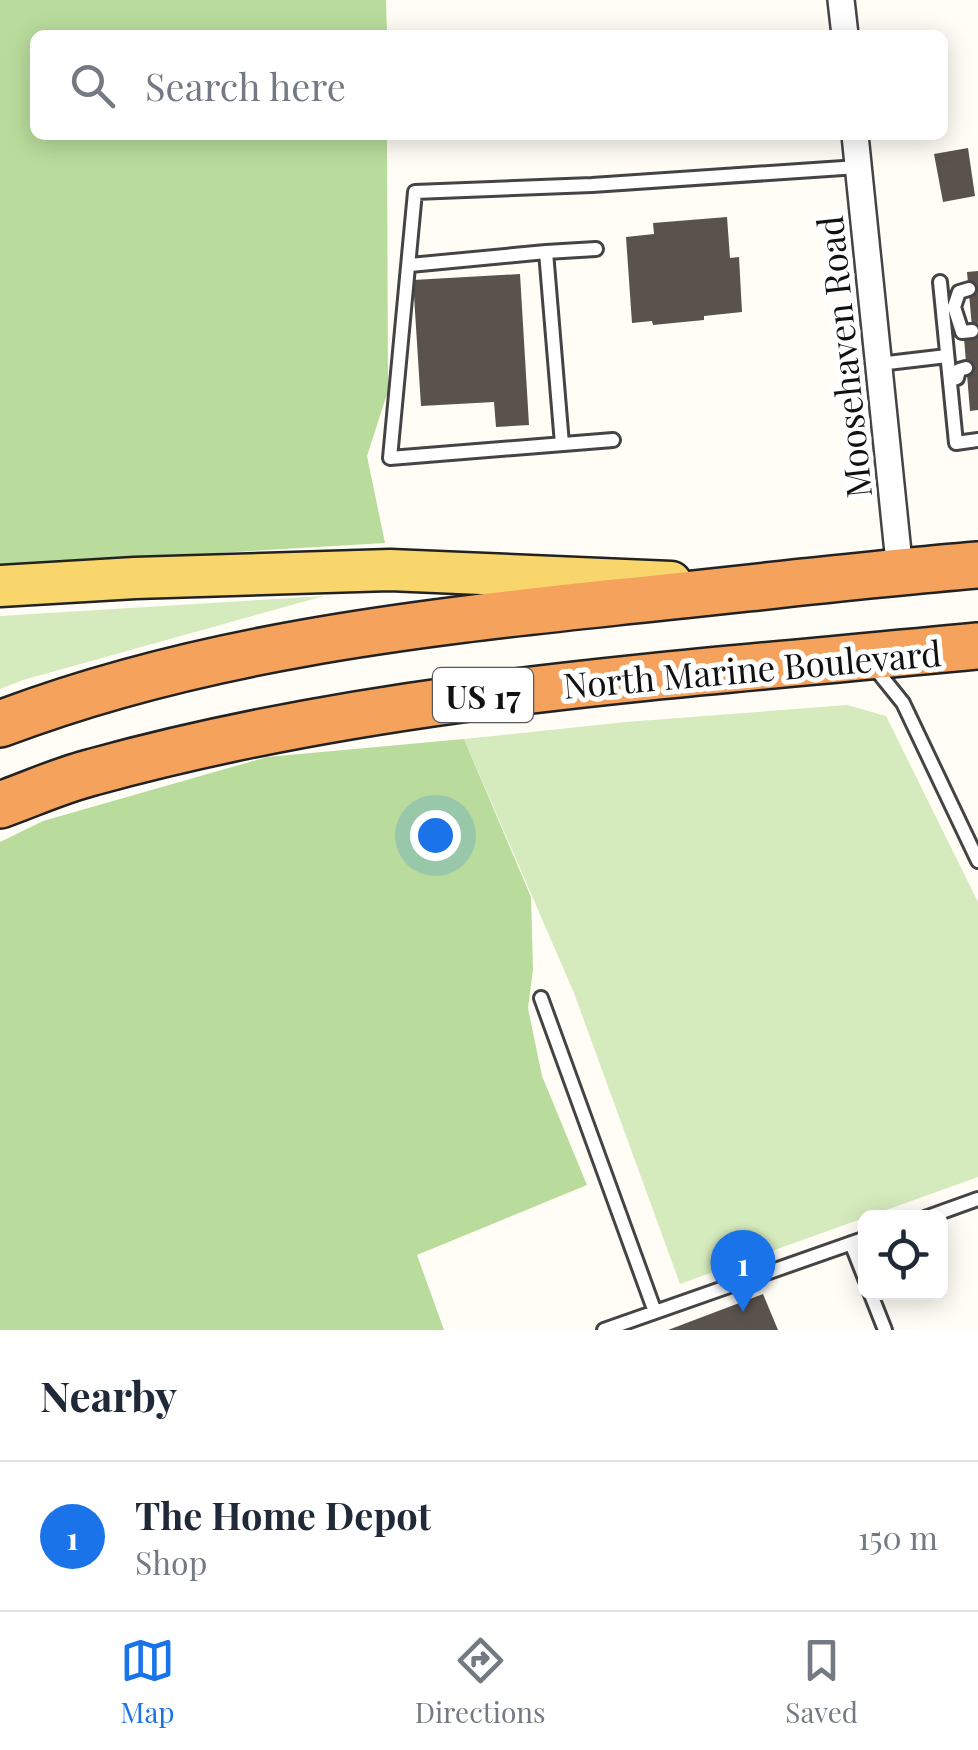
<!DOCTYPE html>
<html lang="en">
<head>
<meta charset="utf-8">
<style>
  body { margin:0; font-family:"Playfair Display",serif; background:#f2f2f3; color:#1f2937 }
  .controls { position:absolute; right:30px; bottom:30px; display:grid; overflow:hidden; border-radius:15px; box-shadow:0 5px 25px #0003 }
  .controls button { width:90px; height:90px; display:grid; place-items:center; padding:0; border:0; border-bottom:2px solid #e0e1e3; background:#fff; color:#1f2937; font:50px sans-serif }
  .you { position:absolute; left:435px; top:835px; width:35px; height:35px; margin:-25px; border:8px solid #fff; border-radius:50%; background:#1a73e8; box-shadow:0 0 0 15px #1a73e833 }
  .badge { display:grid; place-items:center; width:65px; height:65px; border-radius:50%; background:#1a73e8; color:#fff; font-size:32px; font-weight:700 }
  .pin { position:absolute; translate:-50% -82px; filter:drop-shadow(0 2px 5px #0008) }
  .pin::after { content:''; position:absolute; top:52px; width:35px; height:30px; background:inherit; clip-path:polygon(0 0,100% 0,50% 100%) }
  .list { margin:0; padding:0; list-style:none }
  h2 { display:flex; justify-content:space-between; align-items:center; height:130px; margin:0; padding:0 40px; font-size:42px }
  h2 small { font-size:32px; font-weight:400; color:#747a83 }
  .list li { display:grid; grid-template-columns:65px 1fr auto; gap:30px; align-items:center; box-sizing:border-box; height:150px; padding:0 40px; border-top:2px solid #e0e1e3 }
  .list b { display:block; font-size:38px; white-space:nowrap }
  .list p { margin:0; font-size:32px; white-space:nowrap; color:#747a83 }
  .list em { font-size:32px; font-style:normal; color:#747a83 }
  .icon { flex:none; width:55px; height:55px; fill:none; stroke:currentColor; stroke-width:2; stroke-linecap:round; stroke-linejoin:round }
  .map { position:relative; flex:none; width:978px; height:1330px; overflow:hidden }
  .search { position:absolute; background:#fff; box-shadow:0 5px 25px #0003; left:30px; right:30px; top:30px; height:110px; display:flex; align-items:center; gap:25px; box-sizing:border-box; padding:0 35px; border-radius:15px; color:#747a83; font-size:38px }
  .sheet { height:280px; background:#fff }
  nav { display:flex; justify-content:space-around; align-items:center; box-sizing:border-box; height:140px; border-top:2px solid #e0e1e3; background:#fff; font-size:28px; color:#747a83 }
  nav a { display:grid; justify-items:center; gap:5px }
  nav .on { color:#1a73e8 }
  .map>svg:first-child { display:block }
</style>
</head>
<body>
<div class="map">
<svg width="978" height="1330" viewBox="0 0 978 1330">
  <rect width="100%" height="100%" fill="#fffdf5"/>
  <path fill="#d5ebbd" d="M324,596l-301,84 -23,9v-73z
    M847,705l39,11 92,186v275l-298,107 -106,-291 -110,-254 162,-17z"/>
  <path fill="#b9dc9c" d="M0,0h386l1,35h-352v100h352l1,256 -21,65 18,87 -385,23z
    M464,739l67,158 2,73 -5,38 14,68 45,109 -170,70 27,75h-444v-488l43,-21 224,-64z"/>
  <path fill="#5a524d" d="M968,148l7,48 -32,6 -9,-48z
    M727,217l3,41 9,-1 3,55 -38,4v4l-51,5 -1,-4 -20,2 -6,-86 28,-3 -1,-11z
    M978,271v139l-8,1 -6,-73h9l-6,-66z
    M520,274l9,151 -33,2 -2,-25 -73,4 -8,-126z
    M763,1294l15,36h-110z"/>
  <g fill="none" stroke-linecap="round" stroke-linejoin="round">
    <g stroke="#444" stroke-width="18">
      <path id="lane" d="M410,265l136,-13
        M940,282l16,161 22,-3
        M969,289l-10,3 -5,15 8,25 10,-1
        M879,364l68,-8
        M950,380l7,-2 2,-8 7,-2
        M613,440l-223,18 25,-266 177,-7 266,-18
        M562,444l-16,-192 50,-3
        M874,667l29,36 75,158
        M541,998l114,314
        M925,1218l53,-19
        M851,1243l15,38
        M870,1292l15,38
        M604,1330l262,-92"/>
    </g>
    <g stroke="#444" stroke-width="30">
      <path id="street" d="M841,0l4,35
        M855,135l45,437"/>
    </g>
    <g stroke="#222" stroke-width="45">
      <path id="primary" d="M0,586l135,-8 255,-8 281,12"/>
    </g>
    <g stroke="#222" stroke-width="50">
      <path id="highway" d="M0,724c197,-75 408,-100 616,-122 120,-12 241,-27 362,-37
        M0,805c31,-11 61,-25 93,-33 289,-80 588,-97 885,-126"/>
    </g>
    <use href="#lane" stroke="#fff" stroke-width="12"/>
    <use href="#street" stroke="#fff" stroke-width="25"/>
    <use href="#primary" stroke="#f9d66b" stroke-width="40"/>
    <use href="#highway" stroke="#f5a25d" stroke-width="45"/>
  </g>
  <g text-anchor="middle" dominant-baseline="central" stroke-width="10" stroke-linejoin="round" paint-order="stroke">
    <rect fill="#fff" stroke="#585858" stroke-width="2.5" x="433" y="668" width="100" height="54" rx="8"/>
    <g font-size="32" font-weight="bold" fill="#111">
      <text x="483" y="695">US 17</text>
    </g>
    <g font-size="35" fill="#111" stroke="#fff">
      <text transform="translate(843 357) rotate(-96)">Moosehaven Road</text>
      <text transform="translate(752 668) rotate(-5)">North Marine Boulevard</text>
    </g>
  </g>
</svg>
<div class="controls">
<button><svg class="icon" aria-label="locate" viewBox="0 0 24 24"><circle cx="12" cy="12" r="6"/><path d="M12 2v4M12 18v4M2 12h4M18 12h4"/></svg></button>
</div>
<div class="you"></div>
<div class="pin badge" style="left:743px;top:1312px">1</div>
<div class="search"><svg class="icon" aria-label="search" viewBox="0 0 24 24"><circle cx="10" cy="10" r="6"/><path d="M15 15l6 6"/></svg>Search here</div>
</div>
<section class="sheet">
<h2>Nearby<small></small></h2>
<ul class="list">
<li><span class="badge">1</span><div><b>The Home Depot</b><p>Shop</p></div><em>150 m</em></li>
</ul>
</section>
<nav>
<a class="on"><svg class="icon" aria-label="map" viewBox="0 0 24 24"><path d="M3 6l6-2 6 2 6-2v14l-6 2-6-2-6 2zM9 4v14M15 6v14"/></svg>Map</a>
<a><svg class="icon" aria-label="directions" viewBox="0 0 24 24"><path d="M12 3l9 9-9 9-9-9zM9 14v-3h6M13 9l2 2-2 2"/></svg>Directions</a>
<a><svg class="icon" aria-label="saved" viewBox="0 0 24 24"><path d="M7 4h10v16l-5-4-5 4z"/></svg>Saved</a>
</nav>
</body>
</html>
